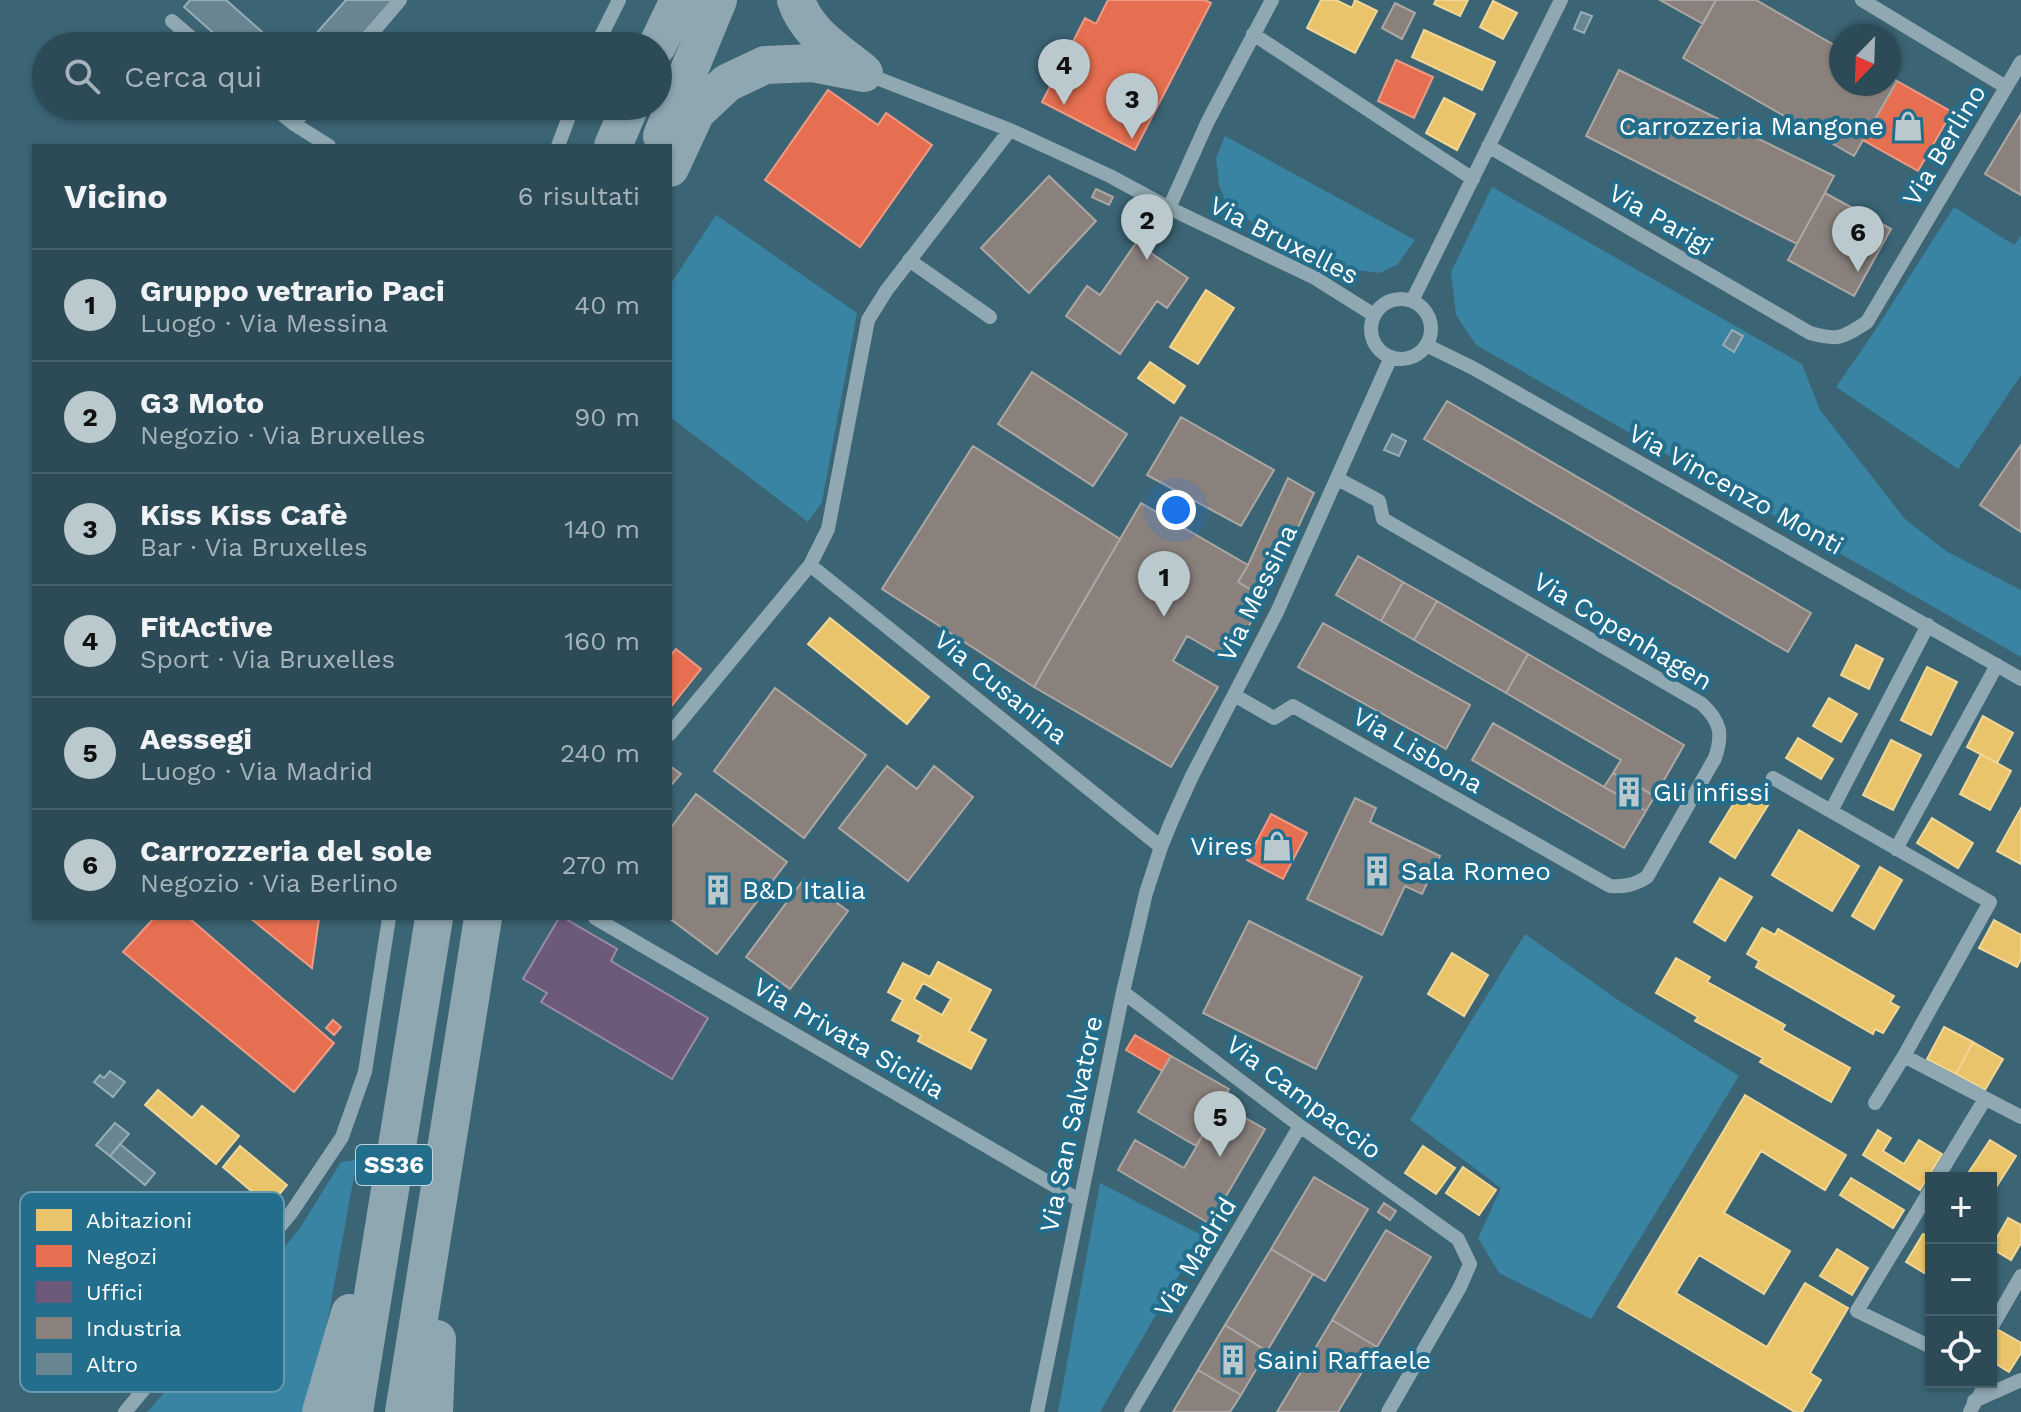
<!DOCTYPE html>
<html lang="it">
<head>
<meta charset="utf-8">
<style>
  body { margin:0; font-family:"Work Sans",sans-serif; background:#385561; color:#f1f3f6 }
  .controls { position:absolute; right:24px; bottom:24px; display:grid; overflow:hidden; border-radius:0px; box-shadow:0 2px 6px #0004 }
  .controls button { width:72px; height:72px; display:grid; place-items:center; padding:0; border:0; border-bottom:2px solid #48636d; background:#2c4b57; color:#f1f3f6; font:40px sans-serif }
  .compass { position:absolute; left:1829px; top:24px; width:72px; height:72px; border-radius:50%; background:#2c4b57; box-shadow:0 2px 6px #0004; rotate:203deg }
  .you { position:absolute; left:1176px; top:510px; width:28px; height:28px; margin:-20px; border:6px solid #fff; border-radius:50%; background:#1a73e8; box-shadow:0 0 0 12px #1a73e833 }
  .badge { display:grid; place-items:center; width:52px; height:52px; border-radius:50%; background:#bac9ce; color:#111; font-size:26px; font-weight:700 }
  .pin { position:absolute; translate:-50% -66px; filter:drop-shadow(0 2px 4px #0008) }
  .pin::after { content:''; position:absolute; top:42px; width:28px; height:24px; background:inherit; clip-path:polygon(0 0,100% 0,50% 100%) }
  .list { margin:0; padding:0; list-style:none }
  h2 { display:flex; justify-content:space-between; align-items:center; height:104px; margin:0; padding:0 32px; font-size:34px }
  h2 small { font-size:26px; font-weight:400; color:#a6b3ba }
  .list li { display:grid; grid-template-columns:52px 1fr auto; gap:24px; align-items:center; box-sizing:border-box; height:112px; padding:0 32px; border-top:2px solid #48636d }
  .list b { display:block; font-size:30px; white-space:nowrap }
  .list p { margin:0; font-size:26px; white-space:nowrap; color:#a6b3ba }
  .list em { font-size:26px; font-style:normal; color:#a6b3ba }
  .icon { flex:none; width:44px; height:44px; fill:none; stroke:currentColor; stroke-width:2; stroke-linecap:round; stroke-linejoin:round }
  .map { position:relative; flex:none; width:2021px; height:1412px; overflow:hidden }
  .search { position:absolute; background:#2c4b57; box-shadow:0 2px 6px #0004; left:32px; top:32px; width:640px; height:88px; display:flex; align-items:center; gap:20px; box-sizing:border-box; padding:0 28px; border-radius:44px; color:#a6b3ba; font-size:30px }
  .panel { position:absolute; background:#2c4b57; box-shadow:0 2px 6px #0004; left:32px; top:144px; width:640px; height:776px; border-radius:0px }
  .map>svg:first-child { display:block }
</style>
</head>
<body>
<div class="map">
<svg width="2021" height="1412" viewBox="0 0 2021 1412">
  <rect width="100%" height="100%" fill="#3b6474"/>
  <path fill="#3884a2" d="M1225,136l190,104 -17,24 -18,9 -39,-5 -94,-49 -21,-16 -7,-18 -3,-27z
    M1492,187l310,177 18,46 85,109 41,32 75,39v67l-545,-312 -20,-30 -5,-43z
    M1954,207l60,38 7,-9v139l-63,94 -122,-82 38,-55z
    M716,215l141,98 -35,189 -14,20 -138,-105v-132z
    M1525,934l96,68 118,74 -148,243 -92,-46 -21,-35 23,-50 -91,-68z
    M357,1160l-46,252h-164l56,-63 97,-121 41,-66z
    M1100,1183l115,59 -7,17 -16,-7 -92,160h-42z"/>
  <path fill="#e9c46a" stroke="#f0d697" stroke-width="2" fill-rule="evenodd" d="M1321,0h15l16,8 3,-8 22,11 -22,42 -48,-25z
    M1436,0h32l-8,16 -26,-12z
    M1493,1l24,12 -14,26 -23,-12z
    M1424,30l71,32 -13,28 -70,-33z
    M1444,98l31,16 -18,36 -31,-17z
    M1206,290l28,18 -36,56 -28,-17z
    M1150,362l35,24 -11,17 -36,-25z
    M830,618l99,79 -22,27 -99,-80z
    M1856,645l27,14 -14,30 -28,-14z
    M1927,667l30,15 -26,53 -30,-15z
    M1829,698l28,16 -16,28 -28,-16z
    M1983,716l30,17 -16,30 -30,-16z
    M1798,738l35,21 -12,20 -35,-21z
    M1891,740l30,15 -28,55 -30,-15z
    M1981,754l30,17 -21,39 -30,-16z
    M1756,793l14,9 -35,56 -25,-16 27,-44 12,7z
    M2021,808v56l-24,-13z
    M1932,818l41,25 -15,25 -41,-25z
    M1799,830l60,36 -27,45 -60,-36z
    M1880,867l22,13 -28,49 -22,-13z
    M1720,878l32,19 -27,44 -31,-19z
    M1994,920l27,15v24l-4,8 -38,-19z
    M1762,928l13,7 3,-6 116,67 -4,6 9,5 -16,26 -8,-4 -2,5 -117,-67 3,-6 -12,-7z
    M1452,953l36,22 -24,41 -36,-22z
    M1676,958l34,19 -3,5 78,43 -3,5 68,38 -19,34 -71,-40 3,-4 -68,-37 3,-4 -42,-24z
    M938,962l53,28 -22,41 17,9 -15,29 -53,-28 3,-6 -29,-15 11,-20 -15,-8 15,-29 27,14zM923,983l28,16 -9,16 -28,-16z
    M1944,1027l29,15 -17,32 -29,-15z
    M1973,1042l30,17 -18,31 -29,-16z
    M158,1090l34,28 10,-12 37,30 -23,28 -71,-59z
    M1745,1095l101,60 -21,35 -64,-39 -37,62 66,38 -26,43 -65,-39 -23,38 91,54 38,-64 43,25 -38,65 11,7 -19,32h-7l-177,-105z
    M1878,1130l13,8 -8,13 21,13 15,-24 23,14 -22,36 -57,-35z
    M1990,1140l26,16 -25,39v-17h-26z
    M240,1146l47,39 -18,21 -46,-39z
    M1423,1146l32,22 -19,26 -31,-21z
    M1463,1167l33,23 -17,25 -33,-22z
    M1851,1178l53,32 -11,18 -53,-33z
    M2008,1218l13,7v18l-10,17 -20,-12z
    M1923,1234l8,4v39l-25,-15z
    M1837,1249l31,19 -16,27 -32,-19z
    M1997,1329l24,14v10l-12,19 -18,-11v-22z"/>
  <path fill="#e76f51" stroke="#ee9a85" stroke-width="2" d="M1108,0h97l6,3 -76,147 -93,-48 43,-84 11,6z
    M1396,60l37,17 -19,41 -36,-17z
    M1897,81l55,31 -34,59 -55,-31z
    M828,90l50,35 8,-12 46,32 -72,102 -95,-67z
    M676,649l25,20 -31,39v-52z
    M1271,814l36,19 -24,46 -36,-19z
    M154,918h35l145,125 -40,49 -171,-140z
    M250,918h69l-7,50z
    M333,1020l8,7 -7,8 -8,-7z
    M1135,1035l36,21 -9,15 -36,-21z"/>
  <path fill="#6d597a" stroke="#998ba2" stroke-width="2" d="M559,918h5l53,31 -6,12 97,57 -36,61 -131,-77 6,-9 -24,-14z"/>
  <path fill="#8a817c" stroke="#ada7a3" stroke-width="2" d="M1660,0h56l-13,24z
    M1716,0h40l85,49v35h48v-8l8,5 -43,75 -171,-98z
    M1395,3l20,10 -13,26 -20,-11z
    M1619,70l215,106 -37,68 -211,-108z
    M2021,114v81l-36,-21z
    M1049,176l47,45 -67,72 -48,-45z
    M1096,189l17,8 -4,8 -17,-8z
    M1825,193l66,36 -37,67 -66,-36z
    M1136,243l52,35 -21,30 -10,-7 -37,53 -54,-38 21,-30 13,9z
    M1032,372l95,62 -34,52 -95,-62z
    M1447,401l364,212 -23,39 -364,-213z
    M1181,417l93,53 -33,56 -94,-51z
    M2021,445v87l-41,-27z
    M973,446l147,93 -86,148 -152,-98z
    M1288,478l26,15 -49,105 -27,-16 10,-17z
    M1141,503l107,62 -10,17 27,16 -36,62 -42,-24 -14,25 45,26 -47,80 -137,-80z
    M1358,556l45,26 -22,39 -45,-26z
    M1403,582l34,19 -23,39 -33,-19z
    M1437,601l91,53 -22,39 -92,-53z
    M1323,623l147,82 -24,44 -148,-82z
    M1528,654l156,91 -29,51 -42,-23 8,-13 -115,-67z
    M775,688l91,67 -62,83 -90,-67z
    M1493,723l153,88 -22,37 -152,-88z
    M670,766l11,8 -9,10 -2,-2z
    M887,766l30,23 17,-23 39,31 -65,84 -69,-53z
    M1613,773l42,23 -9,15 -42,-24z
    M696,794l91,68 -70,92 -48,-36 1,-89z
    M1355,798l21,10 -6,14 70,34 -18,38 -17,-8 -23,49 -75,-36z
    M804,879l44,32 -58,78 -44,-32z
    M1249,921l113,56 -46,92 -113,-56z
    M1171,1056l58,33 -33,57 -58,-34z
    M1221,1104l44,25 -55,95 -92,-54 17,-30 49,28z
    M1314,1177l54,32 -43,72 -54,-32z
    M1384,1203l12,8 -6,9 -12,-8z
    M1386,1230l45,27 -54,90 -45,-27z
    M1271,1249l42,25 -46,77 -42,-26z
    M1332,1320l45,27 -39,65h-61z
    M1225,1325l42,26 -26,44 -43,-25z
    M1198,1370l43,25 -11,17h-57z"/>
  <path fill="#688591" stroke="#97aeb7" stroke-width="2" d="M190,0h36l52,46h-50l-44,-39z
    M346,0h47l-41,46h-47z
    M1581,12l11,4 -8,17 -10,-4z
    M1732,330l11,6 -9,16 -11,-7z
    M1392,434l14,7 -7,15 -15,-6z
    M110,1071l15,11 -12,15 -19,-15 6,-7 4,3z
    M115,1123l14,11 -19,22 -14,-11z
    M120,1144l35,29 -10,12 -35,-29z"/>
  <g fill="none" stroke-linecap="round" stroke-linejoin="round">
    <path stroke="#8fa8b1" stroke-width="14" d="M1862,0l144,87
      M172,21l29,25
      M1253,34l220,145
      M361,46l39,-46
      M596,46l23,-46
      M864,73l146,57 100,46 59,32 146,70 59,37
      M272,106l22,18 35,22
      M294,124l15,-18
      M558,146l15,-40
      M1488,146l322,187c29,8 32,5 57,-11l154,-260
      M1169,208l39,-87 64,-121
      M909,260l81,57
      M1371 329a30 30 0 1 1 60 0a30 30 0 1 1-60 0Z
      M1412,301l149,-301
      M1426,345l47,23 548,311
      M810,565l351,282
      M1234,695l40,23 19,-12 317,180c15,1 24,-1 37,-9l68,-119c8,-24 6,-36 -13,-54l-319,-185 -4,-18 -41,-22
      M670,734l140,-169 18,-36 40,-209 18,-29 124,-161
      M1773,778l217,124 -86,154 -29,47
      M1831,811l97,-186
      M1896,849l101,-184
      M595,918l484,282
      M1123,992l177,134 158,113 12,25 -10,23 -72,125
      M1904,1056l117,61
      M1937,1178l48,-79
      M1931,1189l-74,122 74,36
      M1991,1328l30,-52
      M1974,1401l47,-21
      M125,1412l166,-199 51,-76 23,-65 24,-154
      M1037,1412l86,-420 23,-99 15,-46 11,-27 20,-44 85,-164 114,-255
      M1131,1412l169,-286
      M1970,1412c4,-11 14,-19 14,-30"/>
    <path stroke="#8fa7b0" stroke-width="38" d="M796,0c10,32 41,51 66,71
      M657,46l22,-46
      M662,136l56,-136
      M613,146l17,-40
      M670,168l26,-56 31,-29 38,-18 48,-2 51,10
      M321,1412l29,-99
      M354,1412l80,-494
      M404,1412l79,-494
      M434,1412l3,-73"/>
  </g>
  <defs>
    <g id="shop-bare" transform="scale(2.4)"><path d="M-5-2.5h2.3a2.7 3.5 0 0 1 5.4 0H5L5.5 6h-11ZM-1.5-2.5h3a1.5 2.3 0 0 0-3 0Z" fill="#bac9ce" stroke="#236e8c" stroke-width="2.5" paint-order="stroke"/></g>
    <g id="building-bare" transform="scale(2.4)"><path d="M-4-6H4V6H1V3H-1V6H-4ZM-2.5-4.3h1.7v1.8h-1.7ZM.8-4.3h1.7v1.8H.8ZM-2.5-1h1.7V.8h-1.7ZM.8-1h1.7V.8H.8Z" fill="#bac9ce" stroke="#236e8c" stroke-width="2.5" paint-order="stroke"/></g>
  </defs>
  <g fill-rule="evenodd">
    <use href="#shop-bare" x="1908" y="126"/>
    <use href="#building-bare" x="1629" y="792"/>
    <use href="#shop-bare" x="1277" y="846"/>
    <use href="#building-bare" x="1377" y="871"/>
    <use href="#building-bare" x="718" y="890"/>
    <use href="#building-bare" x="1233" y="1360"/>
  </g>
  <g text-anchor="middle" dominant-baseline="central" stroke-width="8" stroke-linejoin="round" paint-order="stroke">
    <rect fill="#236e8c" stroke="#bdd4dc" stroke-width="2" x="356" y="1145" width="76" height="40" rx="6"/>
    <g font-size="24" font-weight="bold" fill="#fff">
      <text x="394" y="1165">SS36</text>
    </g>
    <g font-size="26" fill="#fff" stroke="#236e8c" text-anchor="start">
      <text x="1884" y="126" text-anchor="end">Carrozzeria Mangone</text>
      <text x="1653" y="792">Gli infissi</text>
      <text x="1253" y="846" text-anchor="end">Vires</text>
      <text x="1401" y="871">Sala Romeo</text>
      <text x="742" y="890">B&amp;D Italia</text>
      <text x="1257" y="1360">Saini Raffaele</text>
    </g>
    <g font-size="26" fill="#fff" stroke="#236e8c">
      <text transform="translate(1944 145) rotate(-59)">Via Berlino</text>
      <text transform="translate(1661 219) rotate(30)">Via Parigi</text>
      <text transform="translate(1284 240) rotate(27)">Via Bruxelles</text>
      <text transform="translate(1736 489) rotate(29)">Via Vincenzo Monti</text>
      <text transform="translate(1257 593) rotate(-64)">Via Messina</text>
      <text transform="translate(1623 631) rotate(31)">Via Copenhagen</text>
      <text transform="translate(1001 687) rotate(39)">Via Cusanina</text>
      <text transform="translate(1418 750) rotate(30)">Via Lisbona</text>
      <text transform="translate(849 1038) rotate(30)">Via Privata Sicilia</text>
      <text transform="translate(1304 1097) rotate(37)">Via Campaccio</text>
      <text transform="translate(1071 1124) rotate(-78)">Via San Salvatore</text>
      <text transform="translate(1195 1257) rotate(-59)">Via Madrid</text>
    </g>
  </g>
  <rect x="20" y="1192" width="264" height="200" rx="12" fill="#236e8c" stroke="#659aae" stroke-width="2"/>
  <rect x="36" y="1209" width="36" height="22" fill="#e9c46a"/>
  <rect x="36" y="1245" width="36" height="22" fill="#e76f51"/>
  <rect x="36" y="1281" width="36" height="22" fill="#6d597a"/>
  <rect x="36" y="1317" width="36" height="22" fill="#8a817c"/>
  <rect x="36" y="1353" width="36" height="22" fill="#688591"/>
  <g font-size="22" fill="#fff">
    <text x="86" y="1228">Abitazioni</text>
    <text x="86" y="1264">Negozi</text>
    <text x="86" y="1300">Uffici</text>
    <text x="86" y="1336">Industria</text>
    <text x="86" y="1372">Altro</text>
  </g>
</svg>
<div class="controls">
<button>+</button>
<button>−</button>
<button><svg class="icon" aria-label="locate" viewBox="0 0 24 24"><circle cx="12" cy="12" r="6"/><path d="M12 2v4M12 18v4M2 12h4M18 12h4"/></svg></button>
</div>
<svg class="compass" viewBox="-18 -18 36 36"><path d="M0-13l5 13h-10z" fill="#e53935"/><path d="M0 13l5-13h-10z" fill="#a6b3ba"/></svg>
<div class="you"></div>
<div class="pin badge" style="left:1164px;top:617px">1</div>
<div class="pin badge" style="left:1147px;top:260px">2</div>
<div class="pin badge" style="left:1132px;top:139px">3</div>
<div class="pin badge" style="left:1064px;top:105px">4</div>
<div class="pin badge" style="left:1220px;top:1157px">5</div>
<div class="pin badge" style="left:1858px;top:272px">6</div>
<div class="search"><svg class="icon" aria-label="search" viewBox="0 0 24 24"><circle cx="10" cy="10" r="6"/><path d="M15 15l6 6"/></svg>Cerca qui</div>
<section class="panel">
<h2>Vicino<small>6 risultati</small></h2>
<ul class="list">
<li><span class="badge">1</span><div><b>Gruppo vetrario Paci</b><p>Luogo · Via Messina</p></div><em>40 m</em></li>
<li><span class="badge">2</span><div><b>G3 Moto</b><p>Negozio · Via Bruxelles</p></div><em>90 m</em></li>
<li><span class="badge">3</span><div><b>Kiss Kiss Cafè</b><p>Bar · Via Bruxelles</p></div><em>140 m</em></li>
<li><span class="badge">4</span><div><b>FitActive</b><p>Sport · Via Bruxelles</p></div><em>160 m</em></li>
<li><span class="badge">5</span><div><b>Aessegi</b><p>Luogo · Via Madrid</p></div><em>240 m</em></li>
<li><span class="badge">6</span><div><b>Carrozzeria del sole</b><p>Negozio · Via Berlino</p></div><em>270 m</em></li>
</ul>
</section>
</div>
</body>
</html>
